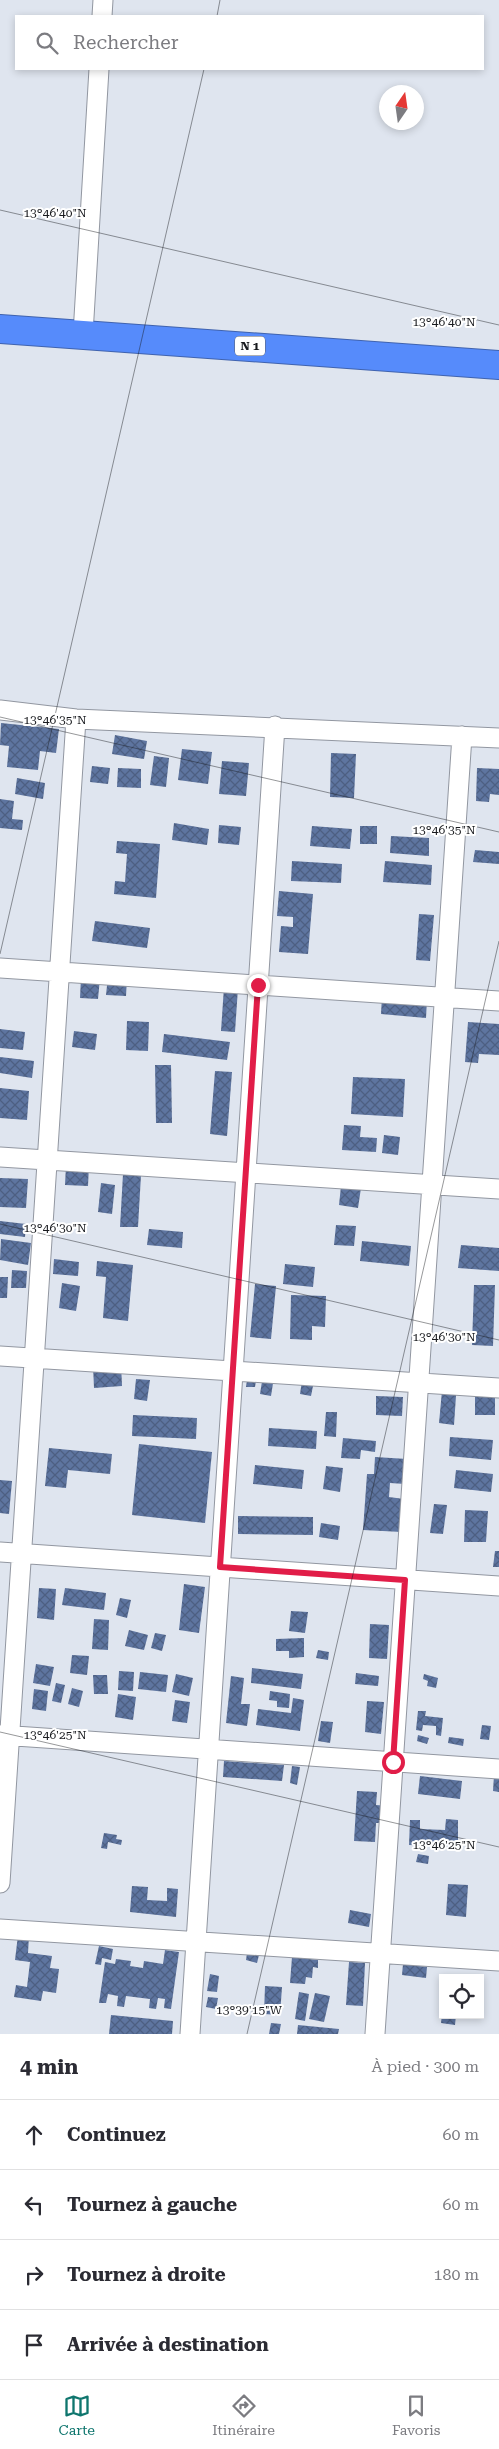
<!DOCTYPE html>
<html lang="fr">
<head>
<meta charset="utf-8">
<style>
  body { margin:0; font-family:"Roboto Serif",serif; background:#f7f7f7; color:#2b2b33 }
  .controls { position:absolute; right:15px; bottom:15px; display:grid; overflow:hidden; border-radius:0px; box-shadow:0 2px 8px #0003 }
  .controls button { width:45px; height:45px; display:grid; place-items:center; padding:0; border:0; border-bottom:1px solid #e1e1e2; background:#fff; color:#2b2b33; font:25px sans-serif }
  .compass { position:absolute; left:379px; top:85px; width:45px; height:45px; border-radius:50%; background:#fff; box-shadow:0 2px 8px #0003; rotate:13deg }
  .stop { position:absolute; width:15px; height:15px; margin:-11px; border:4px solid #e11d48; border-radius:50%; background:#fff }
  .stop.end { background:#e11d48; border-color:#fff; box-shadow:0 1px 5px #0008 }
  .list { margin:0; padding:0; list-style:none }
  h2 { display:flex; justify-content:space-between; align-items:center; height:65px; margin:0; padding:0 20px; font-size:21px }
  h2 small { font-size:16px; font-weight:400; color:#7c7c81 }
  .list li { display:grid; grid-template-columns:32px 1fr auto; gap:15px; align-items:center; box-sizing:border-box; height:70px; padding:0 20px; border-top:1px solid #e1e1e2 }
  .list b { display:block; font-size:19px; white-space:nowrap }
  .list em { font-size:16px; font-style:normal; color:#7c7c81 }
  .icon { flex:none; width:28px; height:28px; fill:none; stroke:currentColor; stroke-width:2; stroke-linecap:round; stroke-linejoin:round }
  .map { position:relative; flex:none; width:499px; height:2034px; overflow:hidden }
  .search { position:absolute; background:#fff; box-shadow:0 2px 8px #0003; left:15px; right:15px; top:15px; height:55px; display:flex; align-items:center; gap:12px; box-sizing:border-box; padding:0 18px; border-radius:0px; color:#7c7c81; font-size:19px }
  .sheet { height:345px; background:#fff }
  nav { display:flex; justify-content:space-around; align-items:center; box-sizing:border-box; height:70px; border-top:1px solid #e1e1e2; background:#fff; font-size:14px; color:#7c7c81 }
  nav a { display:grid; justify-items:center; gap:2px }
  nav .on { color:#0f766e }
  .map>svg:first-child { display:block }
</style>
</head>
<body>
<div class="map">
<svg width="499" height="2034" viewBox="0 0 499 2034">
  <defs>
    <pattern id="building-cross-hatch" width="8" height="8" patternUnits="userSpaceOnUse" patternTransform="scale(1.25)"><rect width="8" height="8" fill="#5e75a0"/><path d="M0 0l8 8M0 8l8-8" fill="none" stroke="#4d5f82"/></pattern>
  </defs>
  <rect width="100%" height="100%" fill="#dfe5ef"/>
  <path fill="url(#building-cross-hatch)" d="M1,723l58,6 -3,24 -16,-2 -2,19 -31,-3 2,-21 -9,-1z
    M115,735l32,6 -3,18 -32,-5z
    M182,749l30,3 -4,32 -30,-4z
    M331,753l25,1 -2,44 -24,-1z
    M154,756l15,2 -3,29 -16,-2z
    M222,761l27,2 -3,33 -27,-2z
    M92,766l18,2 -2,16 -18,-2z
    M118,768l23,1v19l-24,-1z
    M477,768l22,1v26l-9,-1 -1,8 -13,-1z
    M17,778l28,5 -2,16 -28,-5z
    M0,799l14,2 -2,18 11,1 -1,10 -22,-2z
    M174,823l35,6 -2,16 -35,-5z
    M219,825l22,2 -2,18 -21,-2z
    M312,826l40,3 -2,20 -40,-3z
    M360,826h17v18h-17z
    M391,836l38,2v18l-39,-3z
    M117,841l43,3 -4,54 -42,-4 1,-13 10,1 2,-28 -11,-1z
    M475,850l24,2v12l-26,-2z
    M292,861l50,3 -1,19 -50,-2z
    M385,861l47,4 -1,20 -48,-3z
    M279,891l34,3 -5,60 -29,-2 2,-26 12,1v-10l-16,-1z
    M419,914l15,1 -4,46 -14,-1z
    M95,921l55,7 -3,20 -55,-7z
    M108,976l19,2 -1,18 -20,-1z
    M81,977l19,1 -2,21 -18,-1z
    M224,987l14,1 -3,44 -14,-1z
    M382,996l45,3 -1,19 -45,-4z
    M127,1021l22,1 -1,29 -22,-1z
    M468,1022l31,2v31l-20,-1 -1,9 -13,-1z
    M0,1029l25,3 -2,18 -23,-2z
    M74,1031l23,3 -2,16 -23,-3z
    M164,1034l66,8 -3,18 -65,-8z
    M0,1057l34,4 -2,17 -32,-5z
    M155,1065h16l1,58h-16z
    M215,1071l17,1 -5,64 -17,-2z
    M353,1077l52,2 -2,38 -52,-3z
    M0,1088l29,3 -2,29 -27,-2z
    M344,1125l17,1 -1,11 17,1 -1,14 -34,-2z
    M384,1135l16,2 -2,18 -16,-2z
    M66,1165h23l-1,21 -23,-1z
    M123,1174l18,1 -3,52h-18z
    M0,1178l28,1 -2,29 -26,-1z
    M101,1183l14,2 -3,29 -14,-2z
    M341,1186l20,2 -3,20 -19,-3z
    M0,1221l26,3 -1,13 -25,-3z
    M336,1225l20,1 -2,20 -20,-1z
    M149,1229l34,3 -1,16 -35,-3z
    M1,1239l30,4 -3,22 -28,-5z
    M362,1241l49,5 -2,20 -49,-5z
    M461,1245l38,3v23l-41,-3z
    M54,1259l25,3 -1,14 -25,-2z
    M97,1261l36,4 -5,56 -25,-3 3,-41 -10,-1z
    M285,1264l30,3 -2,20 -30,-3z
    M12,1270l15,1 -1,17h-15z
    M0,1277h8l-1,21h-7z
    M62,1283l18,3 -4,25 -17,-3z
    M255,1284l21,2 -5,53 -21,-2z
    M474,1285h21l-2,61 -21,-1z
    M291,1295l35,1 -1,31 -13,-1v14l-22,-1z
    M121,1363l1,23 -28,2 -1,-23z
    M248,1373l9,1 -2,13h-9z
    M303,1374l12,2 -4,20 -11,-2z
    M263,1375l11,2 -3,19 -11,-2z
    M136,1379l14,1 -3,21 -13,-2z
    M443,1380l14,1 -3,44 -15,-2z
    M475,1386h20v29h-20z
    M376,1396l27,1 -1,19 -26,-1z
    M326,1412h11l-1,25 -12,-1z
    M133,1415l64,3 -1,21 -64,-3z
    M269,1428l48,3 -1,18 -48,-3z
    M450,1437l43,3 -2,20 -42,-4z
    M343,1438l33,3 -1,11 -14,-2 -1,9 -19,-1z
    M139,1444l73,8 -7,71 -73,-8z
    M49,1448l63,6 -2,20 -42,-4 -2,18 -21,-2z
    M375,1457l32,2 -2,25 -15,-1 -1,14 15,2 -2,33 -39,-2 4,-56h7z
    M255,1465l49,5 -2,19 -49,-5z
    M326,1466l17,2 -3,24 -17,-3z
    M456,1470l37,4 -2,18 -37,-4z
    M0,1480l12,1 -3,33 -9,-1z
    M434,1504l13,1 -4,29 -13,-1z
    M465,1510l23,1 -2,31h-22z
    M238,1516l75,1v18l-75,-1z
    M321,1523l19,3 -2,14 -19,-3z
    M495,1551h4v16h-6z
    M184,1584l21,3 -6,46 -20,-3z
    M39,1588l17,1 -2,31 -17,-2z
    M65,1588l41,5 -2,17 -42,-5z
    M120,1598l11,2 -4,18 -11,-3z
    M291,1611l17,1 -3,21 -16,-2z
    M94,1619l15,1 -1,30 -16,-1z
    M370,1624l19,1 -2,34 -18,-1z
    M129,1630l19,5 -4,15 -19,-4z
    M155,1633l11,2 -4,16 -11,-3z
    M304,1638v19l-15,1v-7h-13v-12z
    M318,1650l11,2 -1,8 -12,-2z
    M72,1655l17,1 -2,19 -17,-2z
    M36,1664l18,3 -4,19 -17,-3z
    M252,1668l51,6 -2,15 -50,-6z
    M119,1671l15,1 -1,19 -15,-1z
    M140,1672l28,3 -2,17 -28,-3z
    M356,1673l23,3 -1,10 -23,-2z
    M176,1674l17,4 -4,18 -17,-4z
    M424,1674l14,4 -2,10 -9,-2 1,-5 -5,-2z
    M93,1675h14l1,19h-14z
    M231,1676l13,2 -3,26h9l-3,22 -21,-3z
    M56,1683l9,2 -4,18 -9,-2z
    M72,1688l11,3 -4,16 -11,-3z
    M34,1689l14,2 -2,20 -14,-2z
    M270,1691l20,3 -1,14 -12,-1v-6l-8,-1z
    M118,1694l18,3 -3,23 -18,-3z
    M293,1698l11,2 -4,31 -44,-6 2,-16 33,4z
    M175,1700l15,2 -3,21 -15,-2z
    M367,1701l17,1 -3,32 -16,-2z
    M418,1711h8l-1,5 18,2 -2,18 -5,-1v-9l-13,-1 -1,6 -6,-1z
    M321,1721l12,1 -3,21 -12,-2z
    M482,1725l9,1 -2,14 -9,-1z
    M418,1735l11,3 -2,6 -10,-3z
    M449,1737l15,2 -1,7 -15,-3z
    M224,1761l60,4 -2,16 -59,-4z
    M292,1766l8,1 -3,18 -7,-2z
    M494,1775l5,1v16l-6,-1z
    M420,1776l42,5 -2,18 -42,-5z
    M357,1791l20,1 -1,13 12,1 -1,17h-11l-1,19 -21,-1z
    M446,1819l12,1v27l-49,-2 1,-25h10v9l25,1z
    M104,1833l13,2 -1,4 6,1 -1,5 -13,-3 -1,7 -6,-1z
    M418,1854l11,2 -1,8 -12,-2z
    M448,1884l20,1 -2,32 -20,-2z
    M132,1886l16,1 -1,13 20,1v-13l11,1 -2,28 -46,-5z
    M350,1910l21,4 -2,13 -21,-4z
    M18,1935l11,1 -1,17 24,3 -2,12 9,1 -3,24 -13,-2 -2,10 -27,-4 2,-12 11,2 3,-25 -15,-2z
    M99,1946l14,3 -2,11 -9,-2 -1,7 -6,-1z
    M165,1950l14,2 -8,57 -7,-1 1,-9 -7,-1 -2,11 -7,-1 1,-9 -24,-3 -2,11 -7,-1 1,-10 -10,-2 -2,9h-7l6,-41 10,2 1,-5 15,2 -1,5 13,2 1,-7 19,3z
    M247,1953l12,2 -2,8 -11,-3z
    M292,1957l26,3v8l-5,-1 -1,11 -6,-1 -1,7 -15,-1z
    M349,1962l16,1 -2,43 -17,-1z
    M403,1964l24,3 -1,11 -24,-3z
    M210,1974l9,2 -2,16 -10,-1z
    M265,1986l17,1 -2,28 -16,-1z
    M299,1992l10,2 -4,27 -10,-2z
    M315,1993l15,3 -6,26 -15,-3z
    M208,1997l10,1 -2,11 -10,-2z
    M111,2015l62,6 -1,13h-63z
    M442,2015h14l-1,10 -14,-2z
    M271,2023l10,1 -2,10h-10z
    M298,2025l41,4 -1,5h-41z"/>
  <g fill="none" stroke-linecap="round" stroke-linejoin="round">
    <g stroke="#9297a1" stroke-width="21">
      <path id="street" d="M102,16l1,-16
        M83,334l16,-265
        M0,710l76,9 423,19
        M0,968l499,33
        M0,1157l499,32
        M0,1356l499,32
        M0,1552l499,34
        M0,1735l499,34
        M0,1883l76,-1164
        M0,1929l499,32
        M190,2034l85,-1308
        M375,2034l87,-1298"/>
    </g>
    <g stroke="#4063ae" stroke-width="30">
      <path id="highway" d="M0,329l499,36"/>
    </g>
    <use href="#street" stroke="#fff" stroke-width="19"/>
    <use href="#highway" stroke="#568bfb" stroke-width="28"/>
  </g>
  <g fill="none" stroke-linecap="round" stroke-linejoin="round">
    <path stroke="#e11d48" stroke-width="6" d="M258,985l-38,582 185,13 -12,182"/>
  </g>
  <path fill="none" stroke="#181a1e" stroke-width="1" stroke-opacity="0.45" d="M217,16l3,-16M0,210l499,115M0,717l499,115M0,954l204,-885M0,1224l499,116M0,1732l499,115M247,2034l252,-1093"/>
  <g text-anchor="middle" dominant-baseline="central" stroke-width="4" stroke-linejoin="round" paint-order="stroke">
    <rect fill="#fff" stroke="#5d5f62" stroke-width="1" x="235" y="336.5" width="30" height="19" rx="4"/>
    <g font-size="12" font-weight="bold" fill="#181a1e">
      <text x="250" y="346">N 1</text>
    </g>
  </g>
  <g font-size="12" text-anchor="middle" fill="#181a1e" stroke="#fff" stroke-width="4" stroke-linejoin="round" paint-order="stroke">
    <text x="55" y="217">13°46'40"N</text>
    <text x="444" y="326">13°46'40"N</text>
    <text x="55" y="724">13°46'35"N</text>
    <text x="444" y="834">13°46'35"N</text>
    <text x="55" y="1232">13°46'30"N</text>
    <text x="444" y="1341">13°46'30"N</text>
    <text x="55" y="1739">13°46'25"N</text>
    <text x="444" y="1849">13°46'25"N</text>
    <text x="249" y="2014">13°39'15"W</text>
  </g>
</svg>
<div class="controls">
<button><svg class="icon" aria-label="locate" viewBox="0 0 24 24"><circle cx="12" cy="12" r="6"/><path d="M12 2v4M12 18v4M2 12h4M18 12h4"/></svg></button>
</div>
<svg class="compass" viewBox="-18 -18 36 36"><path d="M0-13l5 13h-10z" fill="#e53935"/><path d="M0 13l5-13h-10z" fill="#7c7c81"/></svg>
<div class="stop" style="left:393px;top:1762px"></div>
<div class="stop end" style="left:258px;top:985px"></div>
<div class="search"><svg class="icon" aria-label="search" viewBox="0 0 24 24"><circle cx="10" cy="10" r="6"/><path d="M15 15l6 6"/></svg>Rechercher</div>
</div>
<section class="sheet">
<h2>4 min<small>À pied · 300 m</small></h2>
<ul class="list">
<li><svg class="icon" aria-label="ahead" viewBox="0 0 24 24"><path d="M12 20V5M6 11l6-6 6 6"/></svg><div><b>Continuez</b></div><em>60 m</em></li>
<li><svg class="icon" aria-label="left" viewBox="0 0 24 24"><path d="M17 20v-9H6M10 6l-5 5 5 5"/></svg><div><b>Tournez à gauche</b></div><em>60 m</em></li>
<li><svg class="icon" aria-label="right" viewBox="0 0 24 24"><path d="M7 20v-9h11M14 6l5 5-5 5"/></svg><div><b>Tournez à droite</b></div><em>180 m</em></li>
<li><svg class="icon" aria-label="arrive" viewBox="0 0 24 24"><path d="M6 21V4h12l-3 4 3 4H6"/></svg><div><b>Arrivée à destination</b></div></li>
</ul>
</section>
<nav>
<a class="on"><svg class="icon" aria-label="map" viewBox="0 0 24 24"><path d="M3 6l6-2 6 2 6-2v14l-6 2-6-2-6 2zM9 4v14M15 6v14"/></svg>Carte</a>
<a><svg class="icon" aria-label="directions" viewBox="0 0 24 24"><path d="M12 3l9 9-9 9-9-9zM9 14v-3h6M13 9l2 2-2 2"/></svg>Itinéraire</a>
<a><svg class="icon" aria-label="saved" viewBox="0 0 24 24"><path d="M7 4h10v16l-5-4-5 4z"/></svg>Favoris</a>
</nav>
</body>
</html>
